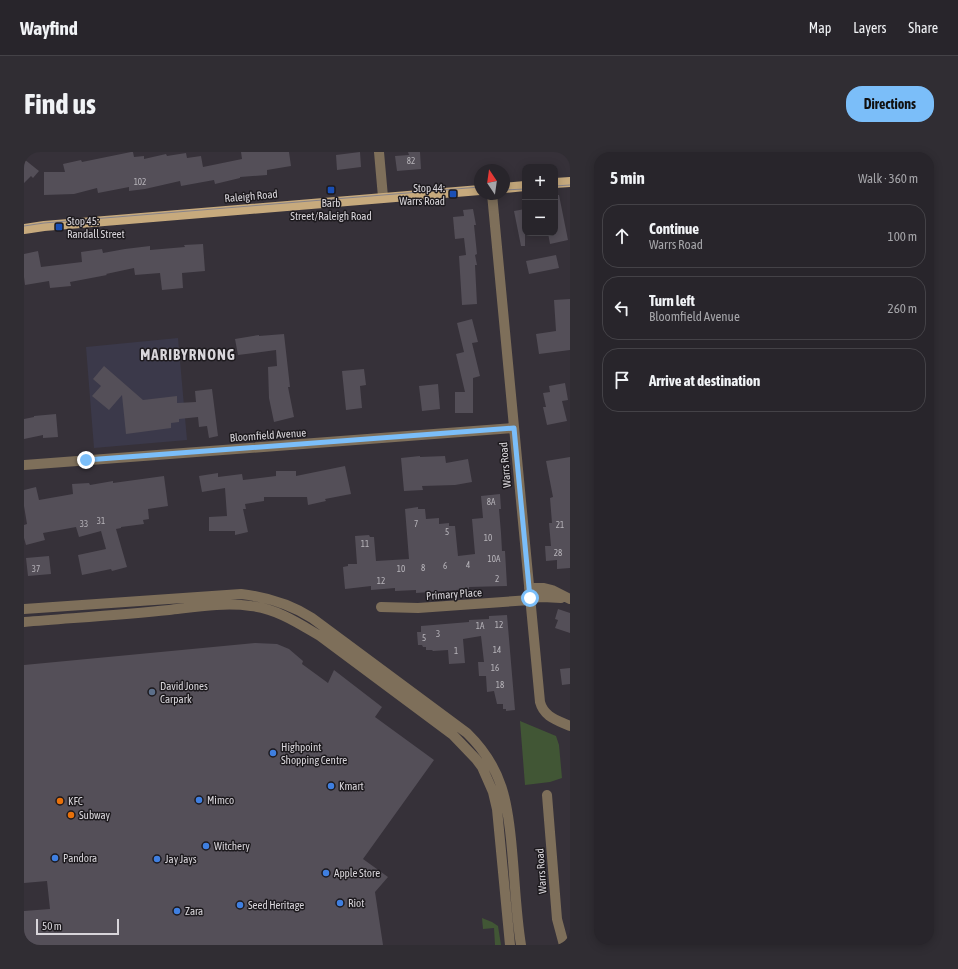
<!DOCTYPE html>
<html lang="en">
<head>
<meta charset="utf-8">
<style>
  body { margin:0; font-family:"Asap Condensed",sans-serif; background:#302d33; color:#f1f3f6 }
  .controls { position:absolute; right:12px; top:12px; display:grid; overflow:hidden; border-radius:8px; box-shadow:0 2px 10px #0003 }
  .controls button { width:36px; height:36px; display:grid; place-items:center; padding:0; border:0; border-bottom:1px solid #444247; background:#28252b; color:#f1f3f6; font:20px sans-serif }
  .compass { position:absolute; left:450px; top:12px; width:36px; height:36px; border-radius:50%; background:#28252b; box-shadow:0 2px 10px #0003; rotate:347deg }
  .scale { position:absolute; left:12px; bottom:10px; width:83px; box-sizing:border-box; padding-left:4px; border:2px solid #d8d5da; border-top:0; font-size:11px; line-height:14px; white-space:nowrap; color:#d8d5da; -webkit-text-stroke:3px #1d1a1e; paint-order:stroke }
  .stop { position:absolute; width:12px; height:12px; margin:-9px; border:3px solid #7bbef9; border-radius:50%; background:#fff }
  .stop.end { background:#7bbef9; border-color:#fff; box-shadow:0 1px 4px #0008 }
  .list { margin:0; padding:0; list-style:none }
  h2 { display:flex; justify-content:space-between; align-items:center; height:52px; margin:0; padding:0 16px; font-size:17px }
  h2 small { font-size:13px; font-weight:400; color:#a5a5a9 }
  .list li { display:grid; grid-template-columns:26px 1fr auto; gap:12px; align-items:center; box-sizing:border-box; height:64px; margin:0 8px 8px; padding:0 8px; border:1px solid #444247; border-radius:16px }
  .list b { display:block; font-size:15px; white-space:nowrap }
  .list p { margin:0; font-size:13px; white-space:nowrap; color:#a5a5a9 }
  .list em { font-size:13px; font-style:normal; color:#a5a5a9 }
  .icon { flex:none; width:22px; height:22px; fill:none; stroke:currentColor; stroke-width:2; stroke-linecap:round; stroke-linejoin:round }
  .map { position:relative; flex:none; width:546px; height:793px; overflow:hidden; border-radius:16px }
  header { display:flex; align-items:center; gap:24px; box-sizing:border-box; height:56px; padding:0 20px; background:#28252b; border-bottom:1px solid #444247 }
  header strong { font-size:19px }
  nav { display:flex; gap:22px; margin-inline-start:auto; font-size:14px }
  .intro { display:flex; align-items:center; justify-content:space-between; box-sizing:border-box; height:96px; padding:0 24px }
  h1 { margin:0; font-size:28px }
  .button { padding:10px 18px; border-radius:16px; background:#7bbef9; color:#111; font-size:14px; font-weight:700 }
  main { display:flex; gap:24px; padding:0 24px }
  aside { flex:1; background:#28252b; border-radius:16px; box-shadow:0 2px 10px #0003 }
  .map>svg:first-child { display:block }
</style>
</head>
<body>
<header>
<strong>Wayfind</strong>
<nav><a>Map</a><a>Layers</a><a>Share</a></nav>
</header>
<div class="intro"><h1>Find us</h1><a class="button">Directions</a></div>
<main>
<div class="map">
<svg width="546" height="793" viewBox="0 0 546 793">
  <rect width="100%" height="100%" fill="#363139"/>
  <path fill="#3b394a" d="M154,186l9,102 -93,8 -8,-101z"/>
  <path fill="#415635" d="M496,569l36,15 3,9 3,33 -12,4 -25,3z
    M458,766l10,4 6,4 3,19h-6l-1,-17 -11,1z"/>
  <path fill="#544f58" d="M107,0h2l1,5 10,-1v3l22,-5 1,2 19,-3 1,5 14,-2 2,11 39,-8 -1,-7h48l2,14 -24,4v5l-27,2v1l-25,6 -1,-4 -33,6 -1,-5 -35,8 -16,2v-4l-31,6 -1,-5 -23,6 -30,1v-23h21l-2,-8 18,-4 1,2z
    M336,0l1,15 -24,3 -1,-15z
    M384,0h12l1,17 -24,2 -2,-15 14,-1z
    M0,7l15,12 -6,7 -2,-2 -7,7z
    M531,43h4l9,45 -18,4 -2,-11h7z
    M449,57l3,16h-2l3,29 -2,1 2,10h-2l2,39 -15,1 -3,-49 7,-1 -2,-17 -9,1 -2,-22 11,-1 -1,-6z
    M501,57v37h-4l-7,-35z
    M179,92l2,27 -23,2 1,15 -21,2 -2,-17 -25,2 -1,-7 -28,6 1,1 -37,7 1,4 -21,2 -1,-7 -24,4 -1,-8v-23l14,-3 3,16 41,-5 -1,-10 21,-3 1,4 22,-4 25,-3v4l35,-3 -1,-2z
    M532,103l3,13 -30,6 -3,-13z
    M546,147v51l-31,4 -3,-20 20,-3 -2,-31z
    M448,167l6,23 -6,1 8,33 -7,2v35h-18v-21h10l-9,-38 8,-2 -7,-29z
    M260,182l6,53h-2l6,30 -20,5 -5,-24 -1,-31 9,-1 -1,-16 -38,5 -3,-16 24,-4v1z
    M80,214l39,34 34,-4v7l19,-1 -1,-11 17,-2 6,47 -9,2 -2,-12 -8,1 -1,-10 -19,2v3l-8,1v5l-45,6 -4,-39 -13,15 -17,-14 9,-10 -8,-7z
    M340,217l2,16 -6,1 2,22 -16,2 -4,-39z
    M541,231l3,17 -6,1 5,20 -20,4 -4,-18h3l-3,-14 7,-1 -1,-6z
    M414,232l2,25 -18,2 -3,-25z
    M32,262l2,23 -15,1v-3l-19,4v-20l10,-2v-1z
    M396,304v1l25,-1 1,7 22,-4 4,23 -17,3 -33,1 1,4 -19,1 -3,-33z
    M546,305v111l-13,1v-9l-11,1 -1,-15h6l-2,-23h3l-2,-25 3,-1 -7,-36z
    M321,314l6,28 -26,5 1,2 -18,4 -1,-8h-43v4l-19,3 1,5h-3l5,23 -13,3v-4h-26v-14l18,-1 -2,-28 -23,4 -3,-16 19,-3v4l24,-3 1,6 33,-4v-5h20v5z
    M140,324l4,30 -20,3 1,10 -6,1 1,4 -23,3v1l-5,1 11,38 -15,4 -1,-2 -29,6 -4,-20 28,-6 -5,-18 -22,6 -3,-10 -33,6 2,7 -19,5 -2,-7v-13l3,-1 -3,-18v-16l12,-3 3,13 34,-6 -1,-10 17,-1 1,2 23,-4v2z
    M476,342l1,15h-2l2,24 1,18h3l2,35 -38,1v2l-53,4v-3l-21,1v-3l-24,2v-4l-26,3 -2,-22 5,-1v-2h9l-2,-28 14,-1 1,2h4l2,24 33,-2 -4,-50 13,-2v2h7l1,10 13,-1v6l10,-1v3h6l3,30 17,-2 -3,-35 11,-1 -2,-22z
    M25,404l2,18 -23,2 -2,-18z
    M534,457l12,4v20l-15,-5 3,-8 -3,-1z
    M483,463l8,95 -9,1v-2h-3v-5h-6l-3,-13 -7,1 -1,-16h-7l-1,-14h6l-3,-26 -18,3 2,24 -16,1 -1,-14 -15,1 -1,-1h-6v-3h-3l-1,-2h-4l-1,-13h4v-6l48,-4v-2l20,-1v-3z
    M231,491l22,1 12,5 14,12 -1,3 26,19 6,-13 48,37 -7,10 59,43 -71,99 25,18 -13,15 8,53h-359v-34l26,-2 -3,-28 -23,2v-218z
    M546,516v16l-8,1 -2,-16z"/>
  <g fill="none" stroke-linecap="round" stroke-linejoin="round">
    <path stroke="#7e6f5a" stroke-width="10" d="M355,0l4,45
      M468,42l48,508c4,15 17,18 30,24
      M0,313l490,-37
      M505,436h15l8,2 18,9
      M505,446l14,-1 18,1
      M357,455l37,1 112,-8
      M0,457l217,-15c26,3 49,10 71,24l155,115c36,35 41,70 45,117 3,32 4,64 9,95
      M0,470c48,-4 97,-7 145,-12 26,-3 56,-8 82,-4 26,3 47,17 69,30l133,99 23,24 6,8 11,25 4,17 13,136
      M523,643l10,124 7,26"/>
    <path stroke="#c7aa7d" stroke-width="10" d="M531,31l15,-1
      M480,36l21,-2
      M0,77l20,-3 436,-36"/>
    <path stroke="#87838a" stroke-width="1" d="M531,34l15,-1
      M480,38l21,-1
      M0,74l20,-3 436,-36"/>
  </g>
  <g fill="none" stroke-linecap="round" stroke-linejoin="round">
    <path stroke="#7bbef9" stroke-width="5" d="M62,308l428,-32 16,170"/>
  </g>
  <g fill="#1a4fb4" stroke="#1d1a1e" stroke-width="1.5">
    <rect x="303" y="34" width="8" height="8" rx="2"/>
    <rect x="425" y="38" width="8" height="8" rx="2"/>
    <rect x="31" y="71" width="8" height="8" rx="2"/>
  </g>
  <circle fill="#5c6f8a" stroke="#1d1a1e" stroke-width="1.5" cx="128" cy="540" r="4"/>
  <g fill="#3f7fe0" stroke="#1d1a1e" stroke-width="1.5">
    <circle cx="249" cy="601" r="4"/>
    <circle cx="307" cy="634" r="4"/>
    <circle cx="175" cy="648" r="4"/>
    <circle cx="182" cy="694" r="4"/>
    <circle cx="31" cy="706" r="4"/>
    <circle cx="133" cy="707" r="4"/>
    <circle cx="302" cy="721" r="4"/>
    <circle cx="316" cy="751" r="4"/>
    <circle cx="216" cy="753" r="4"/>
    <circle cx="153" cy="759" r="4"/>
  </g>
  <g fill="#e8710a" stroke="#1d1a1e" stroke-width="1.5">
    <circle cx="36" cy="649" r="4"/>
    <circle cx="47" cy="663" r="4"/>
  </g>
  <g text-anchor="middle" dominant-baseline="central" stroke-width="3" stroke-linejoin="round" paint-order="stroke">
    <g font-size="9" fill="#b7b4ba">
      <text x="387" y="9">82</text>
      <text x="116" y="30">102</text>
      <text x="467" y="350">8A</text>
      <text x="77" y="369">31</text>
      <text x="60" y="372">33</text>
      <text x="392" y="372">7</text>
      <text x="536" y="373">21</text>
      <text x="423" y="380">5</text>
      <text x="464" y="386">10</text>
      <text x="341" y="392">11</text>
      <text x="534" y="401">28</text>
      <text x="470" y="407">10A</text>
      <text x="444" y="413">4</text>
      <text x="421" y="414">6</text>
      <text x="399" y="416">8</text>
      <text x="12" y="417">37</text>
      <text x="377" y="417">10</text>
      <text x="473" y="427">2</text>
      <text x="357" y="429">12</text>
      <text x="475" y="473">12</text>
      <text x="456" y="474">1A</text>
      <text x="414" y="482">3</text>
      <text x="400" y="486">5</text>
      <text x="473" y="498">14</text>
      <text x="432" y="499">1</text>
      <text x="471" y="516">16</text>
      <text x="476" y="533">18</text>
    </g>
    <g font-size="11" fill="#d8d5da" stroke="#1d1a1e" text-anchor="start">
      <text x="421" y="36" text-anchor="end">Stop 44:<tspan x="421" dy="13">Warrs Road</tspan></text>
      <text x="307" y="51" text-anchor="middle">Barb<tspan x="307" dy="13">Street/Raleigh Road</tspan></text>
      <text x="43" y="69">Stop 45:<tspan x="43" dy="13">Randall Street</tspan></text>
      <text x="136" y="534">David Jones<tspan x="136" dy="13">Carpark</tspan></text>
      <text x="257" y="595">Highpoint<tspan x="257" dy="13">Shopping Centre</tspan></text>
      <text x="315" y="634">Kmart</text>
      <text x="183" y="648">Mimco</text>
      <text x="44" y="649">KFC</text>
      <text x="55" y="663">Subway</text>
      <text x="190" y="694">Witchery</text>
      <text x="39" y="706">Pandora</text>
      <text x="141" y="707">Jay Jays</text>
      <text x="310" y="721">Apple Store</text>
      <text x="324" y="751">Riot</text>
      <text x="224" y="753">Seed Heritage</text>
      <text x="161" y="759">Zara</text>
    </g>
    <g font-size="11" fill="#d8d5da" stroke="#1d1a1e">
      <text transform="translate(227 44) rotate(-5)">Raleigh Road</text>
      <text transform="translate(244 283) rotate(-4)">Bloomfield Avenue</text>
      <text transform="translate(481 313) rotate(-95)">Warrs Road</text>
      <text transform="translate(430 442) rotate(-4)">Primary Place</text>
      <text transform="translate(517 719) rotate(-94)">Warrs Road</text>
    </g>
    <g font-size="15" font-weight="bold" letter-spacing="1" fill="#d8d5da" stroke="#1d1a1e">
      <text x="164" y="202">MARIBYRNONG</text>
    </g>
  </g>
</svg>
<div class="controls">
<button>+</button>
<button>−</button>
</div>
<svg class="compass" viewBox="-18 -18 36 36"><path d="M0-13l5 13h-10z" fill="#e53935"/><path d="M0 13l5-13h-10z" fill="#a5a5a9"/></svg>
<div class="scale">50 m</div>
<div class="stop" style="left:506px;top:446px"></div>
<div class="stop end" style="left:62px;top:308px"></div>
</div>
<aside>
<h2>5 min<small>Walk · 360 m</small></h2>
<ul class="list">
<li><svg class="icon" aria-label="ahead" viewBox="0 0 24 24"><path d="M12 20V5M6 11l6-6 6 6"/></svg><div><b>Continue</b><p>Warrs Road</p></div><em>100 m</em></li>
<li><svg class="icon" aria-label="left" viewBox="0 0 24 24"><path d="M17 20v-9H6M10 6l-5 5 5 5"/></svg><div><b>Turn left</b><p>Bloomfield Avenue</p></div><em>260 m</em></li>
<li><svg class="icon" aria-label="arrive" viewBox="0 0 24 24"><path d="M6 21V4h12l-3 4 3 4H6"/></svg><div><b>Arrive at destination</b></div></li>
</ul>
</aside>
</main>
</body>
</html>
